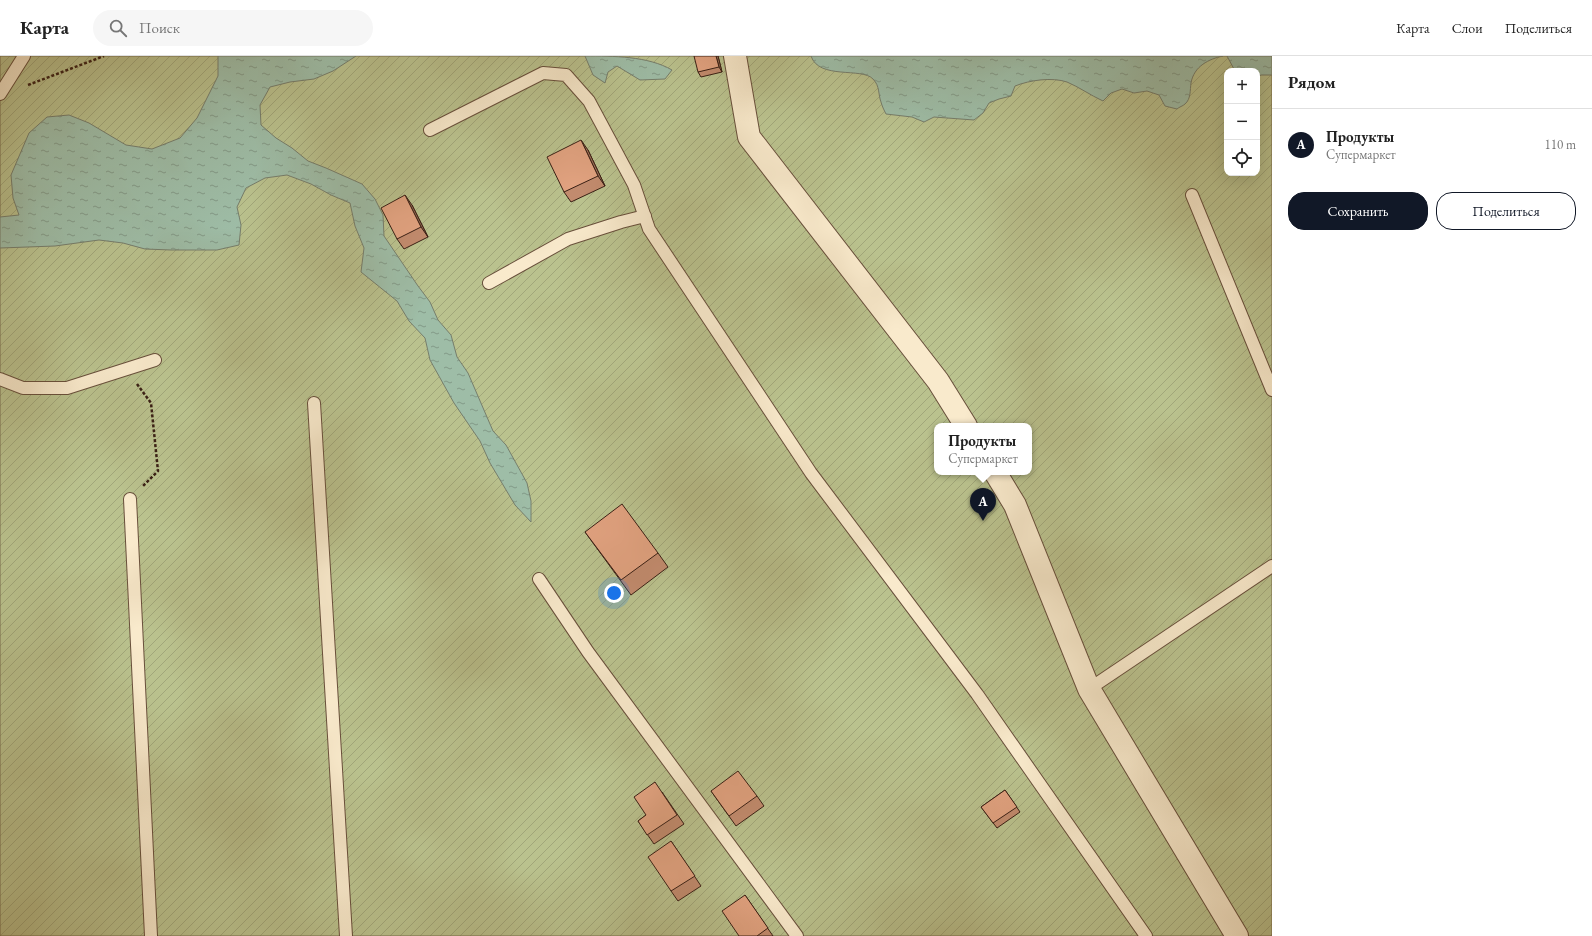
<!DOCTYPE html>
<html lang="ru">
<head>
<meta charset="utf-8">
<style>
  body { margin:0; font-family:"EB Garamond",serif; background:#f6f6f6; color:#222 }
  .controls { position:absolute; right:12px; top:12px; display:grid; overflow:hidden; border-radius:8px; box-shadow:0 4px 16px #0002 }
  .controls button { width:36px; height:36px; display:grid; place-items:center; padding:0; border:0; border-bottom:1px solid #e0e0e0; background:#fff; color:#222; font:20px sans-serif }
  .you { position:absolute; left:614px; top:537px; width:14px; height:14px; margin:-10px; border:3px solid #fff; border-radius:50%; background:#1a73e8; box-shadow:0 0 0 6px #1a73e833 }
  .badge { display:grid; place-items:center; width:26px; height:26px; border-radius:50%; background:#111827; color:#fff; font-size:13px; font-weight:700 }
  .pin { position:absolute; translate:-50% -33px; filter:drop-shadow(0 1px 2px #0008) }
  .pin::after { content:''; position:absolute; top:21px; width:14px; height:12px; background:inherit; clip-path:polygon(0 0,100% 0,50% 100%) }
  .popup { position:absolute; left:934px; top:367px; width:98px; height:52px; box-sizing:border-box; display:grid; place-content:center; border-radius:8px; background:#fff; filter:drop-shadow(0 1px 3px #0005); font-size:13px; white-space:nowrap; color:#767676 }
  .popup b { font-size:15px; color:#222 }
  .popup::after { content:''; position:absolute; left:50%; top:100%; margin-left:-8px; border:8px solid transparent; border-top-color:#fff }
  .list { margin:0; padding:0; list-style:none }
  h2 { display:flex; justify-content:space-between; align-items:center; height:52px; margin:0; padding:0 16px; font-size:17px }
  h2 small { font-size:13px; font-weight:400; color:#767676 }
  .list li { display:grid; grid-template-columns:26px 1fr auto; gap:12px; align-items:center; box-sizing:border-box; height:72px; padding:0 16px; border-top:1px solid #e0e0e0 }
  .list b { display:block; font-size:15px; white-space:nowrap }
  .list p { margin:0; font-size:13px; white-space:nowrap; color:#767676 }
  .list em { font-size:13px; font-style:normal; color:#767676 }
  .actions { display:flex; gap:8px; padding:12px 16px }
  .actions a { flex:1; padding:9px 0; border:1px solid #111827; border-radius:16px; text-align:center; font-size:14px; color:#111827 }
  .actions .main { background:#111827; color:#fff }
  .icon { flex:none; width:22px; height:22px; fill:none; stroke:currentColor; stroke-width:2; stroke-linecap:round; stroke-linejoin:round }
  .map { position:relative; flex:none; width:1272px; height:880px; overflow:hidden }
  header { display:flex; align-items:center; gap:24px; box-sizing:border-box; height:56px; padding:0 20px; background:#fff; border-bottom:1px solid #e0e0e0 }
  header strong { font-size:19px }
  nav { display:flex; gap:22px; margin-inline-start:auto; font-size:14px }
  .search { width:280px; height:36px; background:#f6f6f6; display:flex; align-items:center; gap:10px; box-sizing:border-box; padding:0 14px; border-radius:22px; color:#767676; font-size:15px }
  main { display:flex }
  aside { flex:1; background:#fff }
  .map>svg:first-child { display:block }
</style>
</head>
<body>
<header>
<strong>Карта</strong>
<div class="search"><svg class="icon" aria-label="search" viewBox="0 0 24 24"><circle cx="10" cy="10" r="6"/><path d="M15 15l6 6"/></svg>Поиск</div>
<nav><a>Карта</a><a>Слои</a><a>Поделиться</a></nav>
</header>
<main>
<div class="map">
<svg width="1272" height="880" viewBox="0 0 1272 880">
  <defs>
    <pattern id="garden-furrows" width="10" height="10" patternUnits="userSpaceOnUse"><rect width="10" height="10" fill="#bac28e"/><path d="M-1 1l2-2M0 10L10 0M9 11l2-2" fill="none" stroke="#a1a67a"/></pattern>
    <pattern id="water-ripples" width="26" height="14" patternUnits="userSpaceOnUse"><rect width="26" height="14" fill="#9ebda7"/><path d="M2 4q2-2 4 0t4 0M15 11q2-2 4 0t4 0" fill="none" stroke="#829987"/></pattern>
  </defs>
  <rect width="100%" height="100%" fill="#f6deb1"/>
  <filter id="stains"><feTurbulence type="fractalNoise" baseFrequency=".005" numOctaves="4"/><feColorMatrix values="0 0 0 0 .2 0 0 0 0 .09 0 0 0 0 .02 0 0 0 .5 -.17"/></filter>
  <radialGradient id="worn" r=".72"><stop offset=".6" stop-color="#630" stop-opacity="0"/><stop offset="1" stop-color="#630" stop-opacity=".3"/></radialGradient>
  <path fill="url(#garden-furrows)" stroke="#7a7051" fill-rule="evenodd" d="M0,0h1272v880h-1272zM1227,15h30v102h-30zM937,370h92v46h-92z"/>
  <path fill="url(#water-ripples)" stroke="#767e6c" d="M218,0h138l-23,15 -19,8 -24,3 -20,5 -10,18 1,20 15,13 16,10 16,13 18,7 36,16 13,15 8,16 1,21 34,50 12,16 8,18 13,15 6,22 11,16 25,58 13,14 21,38 4,18v21l-16,-17 -25,-42 -10,-22 -26,-38 -24,-43 -5,-22 -16,-17 -12,-20 -36,-29 3,-24 -9,-22 -5,-23 -19,-8 -20,-11 -24,-9 -22,3 -19,10 -9,19 4,18 -2,20 -22,5h-46l-26,-1 -22,-6 -24,-3 -44,6 -55,2v-31l19,-2 -6,-17 -2,-23 18,-42 18,-16 22,-2 20,8 37,22 26,4 28,-11 17,-20 21,-42z
    M585,0c28,0 63,0 87,14l-7,9 -25,1 -23,-14 -9,6 -3,11 -12,-8z
    M811,0h412c-14,3 -29,10 -32,27 -1,7 0,16 -6,21 -2,2 -6,3 -8,5l-12,-3 -6,-11 -12,-4 -13,2 -12,-4 -11,4 -8,8c-13,-6 -24,-14 -36,-19 -15,-5 -37,-2 -52,4l-4,10 -12,3 -10,4 -6,10 -9,7 -40,-3 -10,5 -12,-5 -26,-3c-2,-4 -4,-8 -5,-12 -3,-8 -1,-16 -8,-23 -11,-12 -54,1 -62,-23z
    M1227,0h45v19h-11l-4,2v-6h-22z"/>
  <g fill="none" stroke-linecap="round" stroke-linejoin="round">
    <g stroke="#684f3b" stroke-width="14">
      <path id="service" d="M0,38l24,-38
        M430,74l113,-57 23,2 23,26 45,84 15,44 162,244 166,221 169,242
        M1192,139l80,195
        M489,227l79,-44 53,-17 24,-6
        M0,323l23,9h44l88,-28
        M314,347l32,533
        M130,443l21,437
        M539,523l49,73 209,284
        M1089,633l183,-123"/>
    </g>
    <g stroke="#684f3b" stroke-width="24">
      <path id="minor" d="M735,0l14,81 189,244 28,45
        M995,416l20,33 74,184 148,247"/>
    </g>
    <path stroke="#391f14" stroke-width="2.5" stroke-dasharray="3 2" stroke-linecap="butt" d="M28,29l76,-29
      M137,328l14,19 7,68 -16,16"/>
    <use href="#service" stroke="#f9eacc" stroke-width="12"/>
    <use href="#minor" stroke="#f9eacc" stroke-width="22"/>
  </g>
  <path fill="#c28b6e" stroke="#391f14" d="M718,0l4,16 -21,5 -3,-5z
    M588,94l17,36 -34,16 -7,-10z
    M412,149l16,32 -24,12 -7,-10z
    M585,476l73,21 10,14 -37,28z
    M1005,734l15,22 -23,16 -16,-21z
    M711,735l46,5 7,10 -28,20z
    M662,736l22,32 -30,20 -16,-23 8,-6z
    M671,785l30,45 -23,15 -7,-10z
    M745,839l28,41h-34z"/>
  <path fill="#9e715a" stroke="#391f14" d="M716,0h2l4,16 -3,-5z
    M581,84l7,10 17,36 -7,-10z
    M405,139l7,10 16,32 -7,-10z"/>
  <path fill="#e1a280" stroke="#391f14" d="M694,0h22l3,11 -21,5z
    M581,84l17,36 -34,16 -17,-35z
    M405,139l16,32 -24,12 -16,-31z
    M622,448l36,49 -37,27 -36,-48z
    M738,715l19,25 -28,20 -18,-25z
    M655,726l22,33 -30,20 -9,-14 8,-6 -12,-18z
    M1005,734l12,17 -24,16 -12,-16z
    M671,785l24,35 -24,15 -23,-34z
    M745,839l23,33 -11,8h-18l-17,-25z"/>
  <rect width="100%" height="100%" filter="url(#stains)"/>
  <rect width="100%" height="100%" fill="url(#worn)"/>
</svg>
<div class="controls">
<button>+</button>
<button>−</button>
<button><svg class="icon" aria-label="locate" viewBox="0 0 24 24"><circle cx="12" cy="12" r="6"/><path d="M12 2v4M12 18v4M2 12h4M18 12h4"/></svg></button>
</div>
<div class="you"></div>
<div class="pin badge" style="left:983px;top:465px">A</div>
<div class="popup"><b>Продукты</b>Супермаркет</div>
</div>
<aside>
<h2>Рядом<small></small></h2>
<ul class="list">
<li><span class="badge">A</span><div><b>Продукты</b><p>Супермаркет</p></div><em>110 m</em></li>
</ul>
<div class="actions"><a class="main">Сохранить</a><a>Поделиться</a></div>
</aside>
</main>
</body>
</html>
